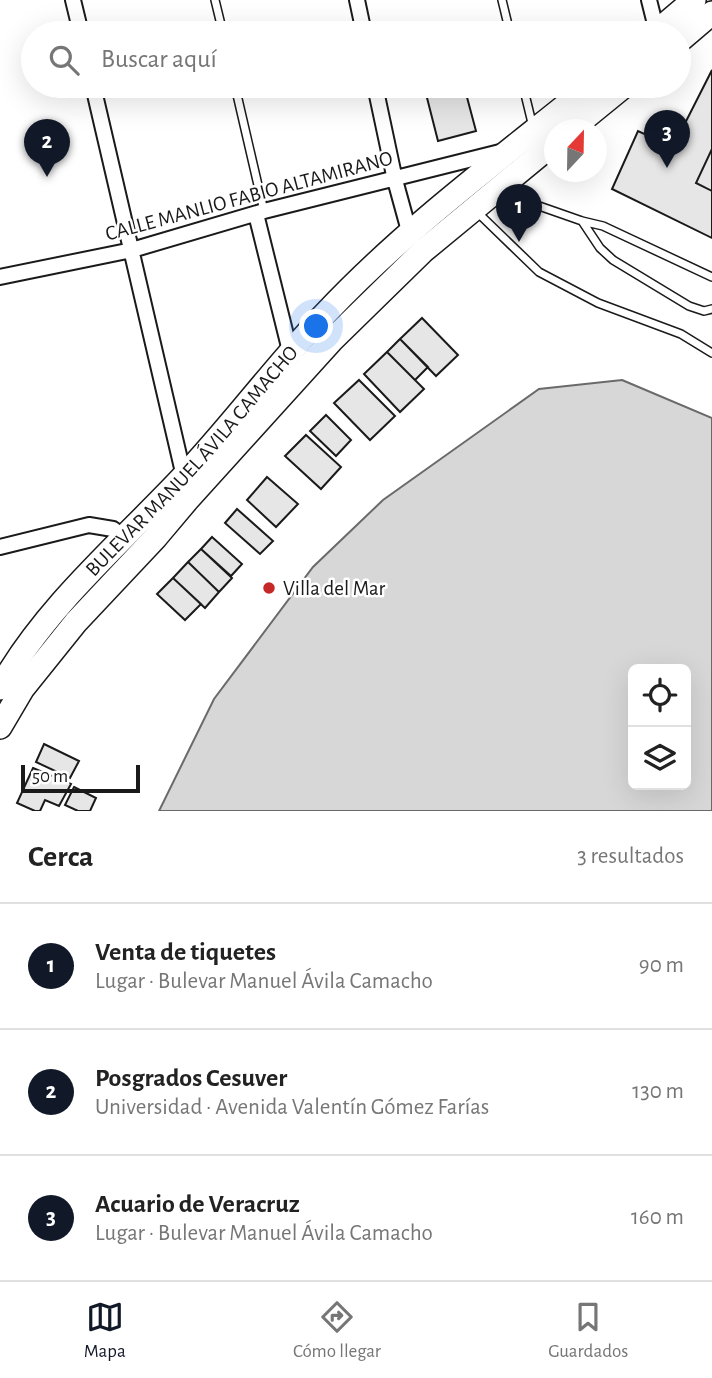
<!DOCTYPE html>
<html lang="es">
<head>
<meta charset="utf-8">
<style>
  body { margin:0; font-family:"Alegreya Sans",sans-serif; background:#f2f2f2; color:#222 }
  .controls { position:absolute; right:21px; bottom:21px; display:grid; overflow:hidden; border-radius:10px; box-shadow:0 7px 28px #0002 }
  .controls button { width:63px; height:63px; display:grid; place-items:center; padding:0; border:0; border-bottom:2px solid #e0e0e0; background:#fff; color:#222; font:35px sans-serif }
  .compass { position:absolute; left:544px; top:119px; width:63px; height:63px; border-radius:50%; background:#fff; box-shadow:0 7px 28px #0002; rotate:22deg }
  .scale { position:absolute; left:21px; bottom:18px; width:119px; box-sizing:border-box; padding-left:7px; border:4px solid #1a1a1a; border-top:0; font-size:19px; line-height:24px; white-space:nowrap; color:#1a1a1a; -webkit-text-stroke:5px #fff; paint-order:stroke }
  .you { position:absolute; left:317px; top:327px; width:24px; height:24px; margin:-18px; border:5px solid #fff; border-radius:50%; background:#1a73e8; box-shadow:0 0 0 10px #1a73e833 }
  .badge { display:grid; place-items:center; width:46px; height:46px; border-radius:50%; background:#111827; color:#fff; font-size:23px; font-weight:700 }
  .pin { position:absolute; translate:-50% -58px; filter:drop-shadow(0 2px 4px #0008) }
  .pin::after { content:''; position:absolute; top:37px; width:24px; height:21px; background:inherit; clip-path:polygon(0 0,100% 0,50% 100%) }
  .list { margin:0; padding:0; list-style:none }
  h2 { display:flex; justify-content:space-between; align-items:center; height:91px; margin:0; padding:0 28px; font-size:30px }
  h2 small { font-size:23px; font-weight:400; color:#767676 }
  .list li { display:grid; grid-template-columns:46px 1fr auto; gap:21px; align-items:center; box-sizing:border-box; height:126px; padding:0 28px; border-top:2px solid #e0e0e0 }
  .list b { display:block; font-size:26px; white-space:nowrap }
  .list p { margin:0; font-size:23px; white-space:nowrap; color:#767676 }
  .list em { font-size:23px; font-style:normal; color:#767676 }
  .icon { flex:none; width:38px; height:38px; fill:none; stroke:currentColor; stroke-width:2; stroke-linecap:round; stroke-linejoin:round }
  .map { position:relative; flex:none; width:712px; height:811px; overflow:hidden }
  .search { position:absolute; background:#fff; box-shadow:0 7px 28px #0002; left:21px; right:21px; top:21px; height:77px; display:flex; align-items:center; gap:18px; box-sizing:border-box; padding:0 24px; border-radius:38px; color:#767676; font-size:26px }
  .sheet { height:469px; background:#fff }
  nav { display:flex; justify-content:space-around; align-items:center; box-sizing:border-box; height:98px; border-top:2px solid #e0e0e0; background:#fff; font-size:19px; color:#767676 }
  nav a { display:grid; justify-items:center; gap:4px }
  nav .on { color:#111827 }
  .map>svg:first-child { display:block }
</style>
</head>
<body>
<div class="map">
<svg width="712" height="811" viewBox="0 0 712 811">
  <rect width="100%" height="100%" fill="#fff"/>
  <path fill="#d7d7d7" stroke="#6a6a6a" stroke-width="2" fill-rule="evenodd" d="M622,380l90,38v393h-553l55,-112 99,-132 70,-67 156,-111zM633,669h53v116h-53z"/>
  <path fill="#e6e6e6" stroke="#1a1a1a" stroke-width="2" d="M712,70v168l-100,-49 26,-58 35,16z
    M424,86h40l12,45 -38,10z
    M712,149v42l-16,-8z
    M422,318l36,37 -22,21 -36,-37z
    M400,339l28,28 -13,13 -28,-28z
    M387,352l37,37 -24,23 -36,-38z
    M359,380l36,36 -25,24 -36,-37z
    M326,415l25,25 -15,16 -26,-25z
    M306,435l35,32 -20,22 -36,-33z
    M267,477l31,27 -22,23 -29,-27z
    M237,509l36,32 -13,13 -35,-31z
    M212,537l30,27 -11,12 -30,-27z
    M201,549l31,29 -13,14 -31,-30z
    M188,562l31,30 -14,16 -32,-30z
    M173,578l28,26 -16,16 -28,-26z
    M44,744l35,17 -9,17 -34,-16z
    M33,768l38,16 -12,22 -14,-6 -5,11h-5l-18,-8z
    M74,787l22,11 -6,13h-12l-13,-6z"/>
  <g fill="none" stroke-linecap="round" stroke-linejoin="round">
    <g stroke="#1a1a1a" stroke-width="10">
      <path id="lane" d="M215,0l8,33
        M502,0l8,33
        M235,86l29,125
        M523,86l10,41
        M502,193l80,28 21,5 109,51
        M477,212l62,60 59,31 83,31 31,19
        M582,221l18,27 13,12 76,46 15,5 8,-2"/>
    </g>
    <g stroke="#1a1a1a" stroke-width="18">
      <path id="street" d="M73,0l8,33
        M357,0l7,33
        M649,0l8,32
        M93,86l92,395
        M375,86l20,94 14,51
        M256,214l35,141
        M0,277l132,-27 132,-39 236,-59
        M0,547l89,-22 24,4 11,8"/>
    </g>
    <g stroke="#1a1a1a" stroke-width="26">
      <g id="primary">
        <path d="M655,33l39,-33"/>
        <path d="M679,41l33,-28"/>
        <path d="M570,130l54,-44"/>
        <path id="s1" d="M0,688c46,-82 120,-144 183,-211 50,-53 93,-112 143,-164 80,-85 174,-154 264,-227"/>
        <path d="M0,727l23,-39 53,-66 80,-85 32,-38 144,-159 91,-89 131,-108"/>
      </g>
    </g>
    <use href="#lane" stroke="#fff" stroke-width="7"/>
    <use href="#street" stroke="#fff" stroke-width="14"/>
    <use href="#primary" stroke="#fff" stroke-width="23"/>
  </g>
  <circle fill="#c62828" stroke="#fff" stroke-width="2.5" cx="269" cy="588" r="7"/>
  <g text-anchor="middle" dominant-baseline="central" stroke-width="5" stroke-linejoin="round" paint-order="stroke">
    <g font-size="21" fill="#1a1a1a" stroke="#fff">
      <text transform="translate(249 196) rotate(-15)">CALLE MANLIO FABIO ALTAMIRANO</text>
      <text stroke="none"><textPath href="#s1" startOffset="298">BULEVAR MANUEL ÁVILA CAMACHO</textPath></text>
    </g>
    <g font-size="21" fill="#1a1a1a" stroke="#fff" text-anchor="start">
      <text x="283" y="588">Villa del Mar</text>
    </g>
  </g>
</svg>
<div class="controls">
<button><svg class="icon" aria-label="locate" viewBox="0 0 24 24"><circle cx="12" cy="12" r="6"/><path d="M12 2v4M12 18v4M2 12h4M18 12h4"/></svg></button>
<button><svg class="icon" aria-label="layers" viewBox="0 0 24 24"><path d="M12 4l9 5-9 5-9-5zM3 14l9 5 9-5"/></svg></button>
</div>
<svg class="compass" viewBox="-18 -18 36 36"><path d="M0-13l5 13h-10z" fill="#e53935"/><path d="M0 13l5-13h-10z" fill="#767676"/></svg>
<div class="scale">50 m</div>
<div class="you"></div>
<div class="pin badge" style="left:519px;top:242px">1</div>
<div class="pin badge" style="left:47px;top:177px">2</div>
<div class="pin badge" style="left:667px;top:168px">3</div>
<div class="search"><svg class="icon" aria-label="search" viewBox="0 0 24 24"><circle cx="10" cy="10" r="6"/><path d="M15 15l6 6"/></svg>Buscar aquí</div>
</div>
<section class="sheet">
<h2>Cerca<small>3 resultados</small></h2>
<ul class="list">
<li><span class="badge">1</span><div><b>Venta de tiquetes</b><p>Lugar · Bulevar Manuel Ávila Camacho</p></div><em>90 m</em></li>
<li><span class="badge">2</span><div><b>Posgrados Cesuver</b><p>Universidad · Avenida Valentín Gómez Farías</p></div><em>130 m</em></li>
<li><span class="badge">3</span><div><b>Acuario de Veracruz</b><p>Lugar · Bulevar Manuel Ávila Camacho</p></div><em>160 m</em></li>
</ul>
</section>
<nav>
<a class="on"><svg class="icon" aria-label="map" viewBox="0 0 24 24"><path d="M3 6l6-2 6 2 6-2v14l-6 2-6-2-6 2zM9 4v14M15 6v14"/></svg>Mapa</a>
<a><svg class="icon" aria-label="directions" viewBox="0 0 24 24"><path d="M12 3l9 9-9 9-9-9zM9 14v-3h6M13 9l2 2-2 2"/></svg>Cómo llegar</a>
<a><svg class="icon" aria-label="saved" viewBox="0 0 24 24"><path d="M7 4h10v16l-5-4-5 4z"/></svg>Guardados</a>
</nav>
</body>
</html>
